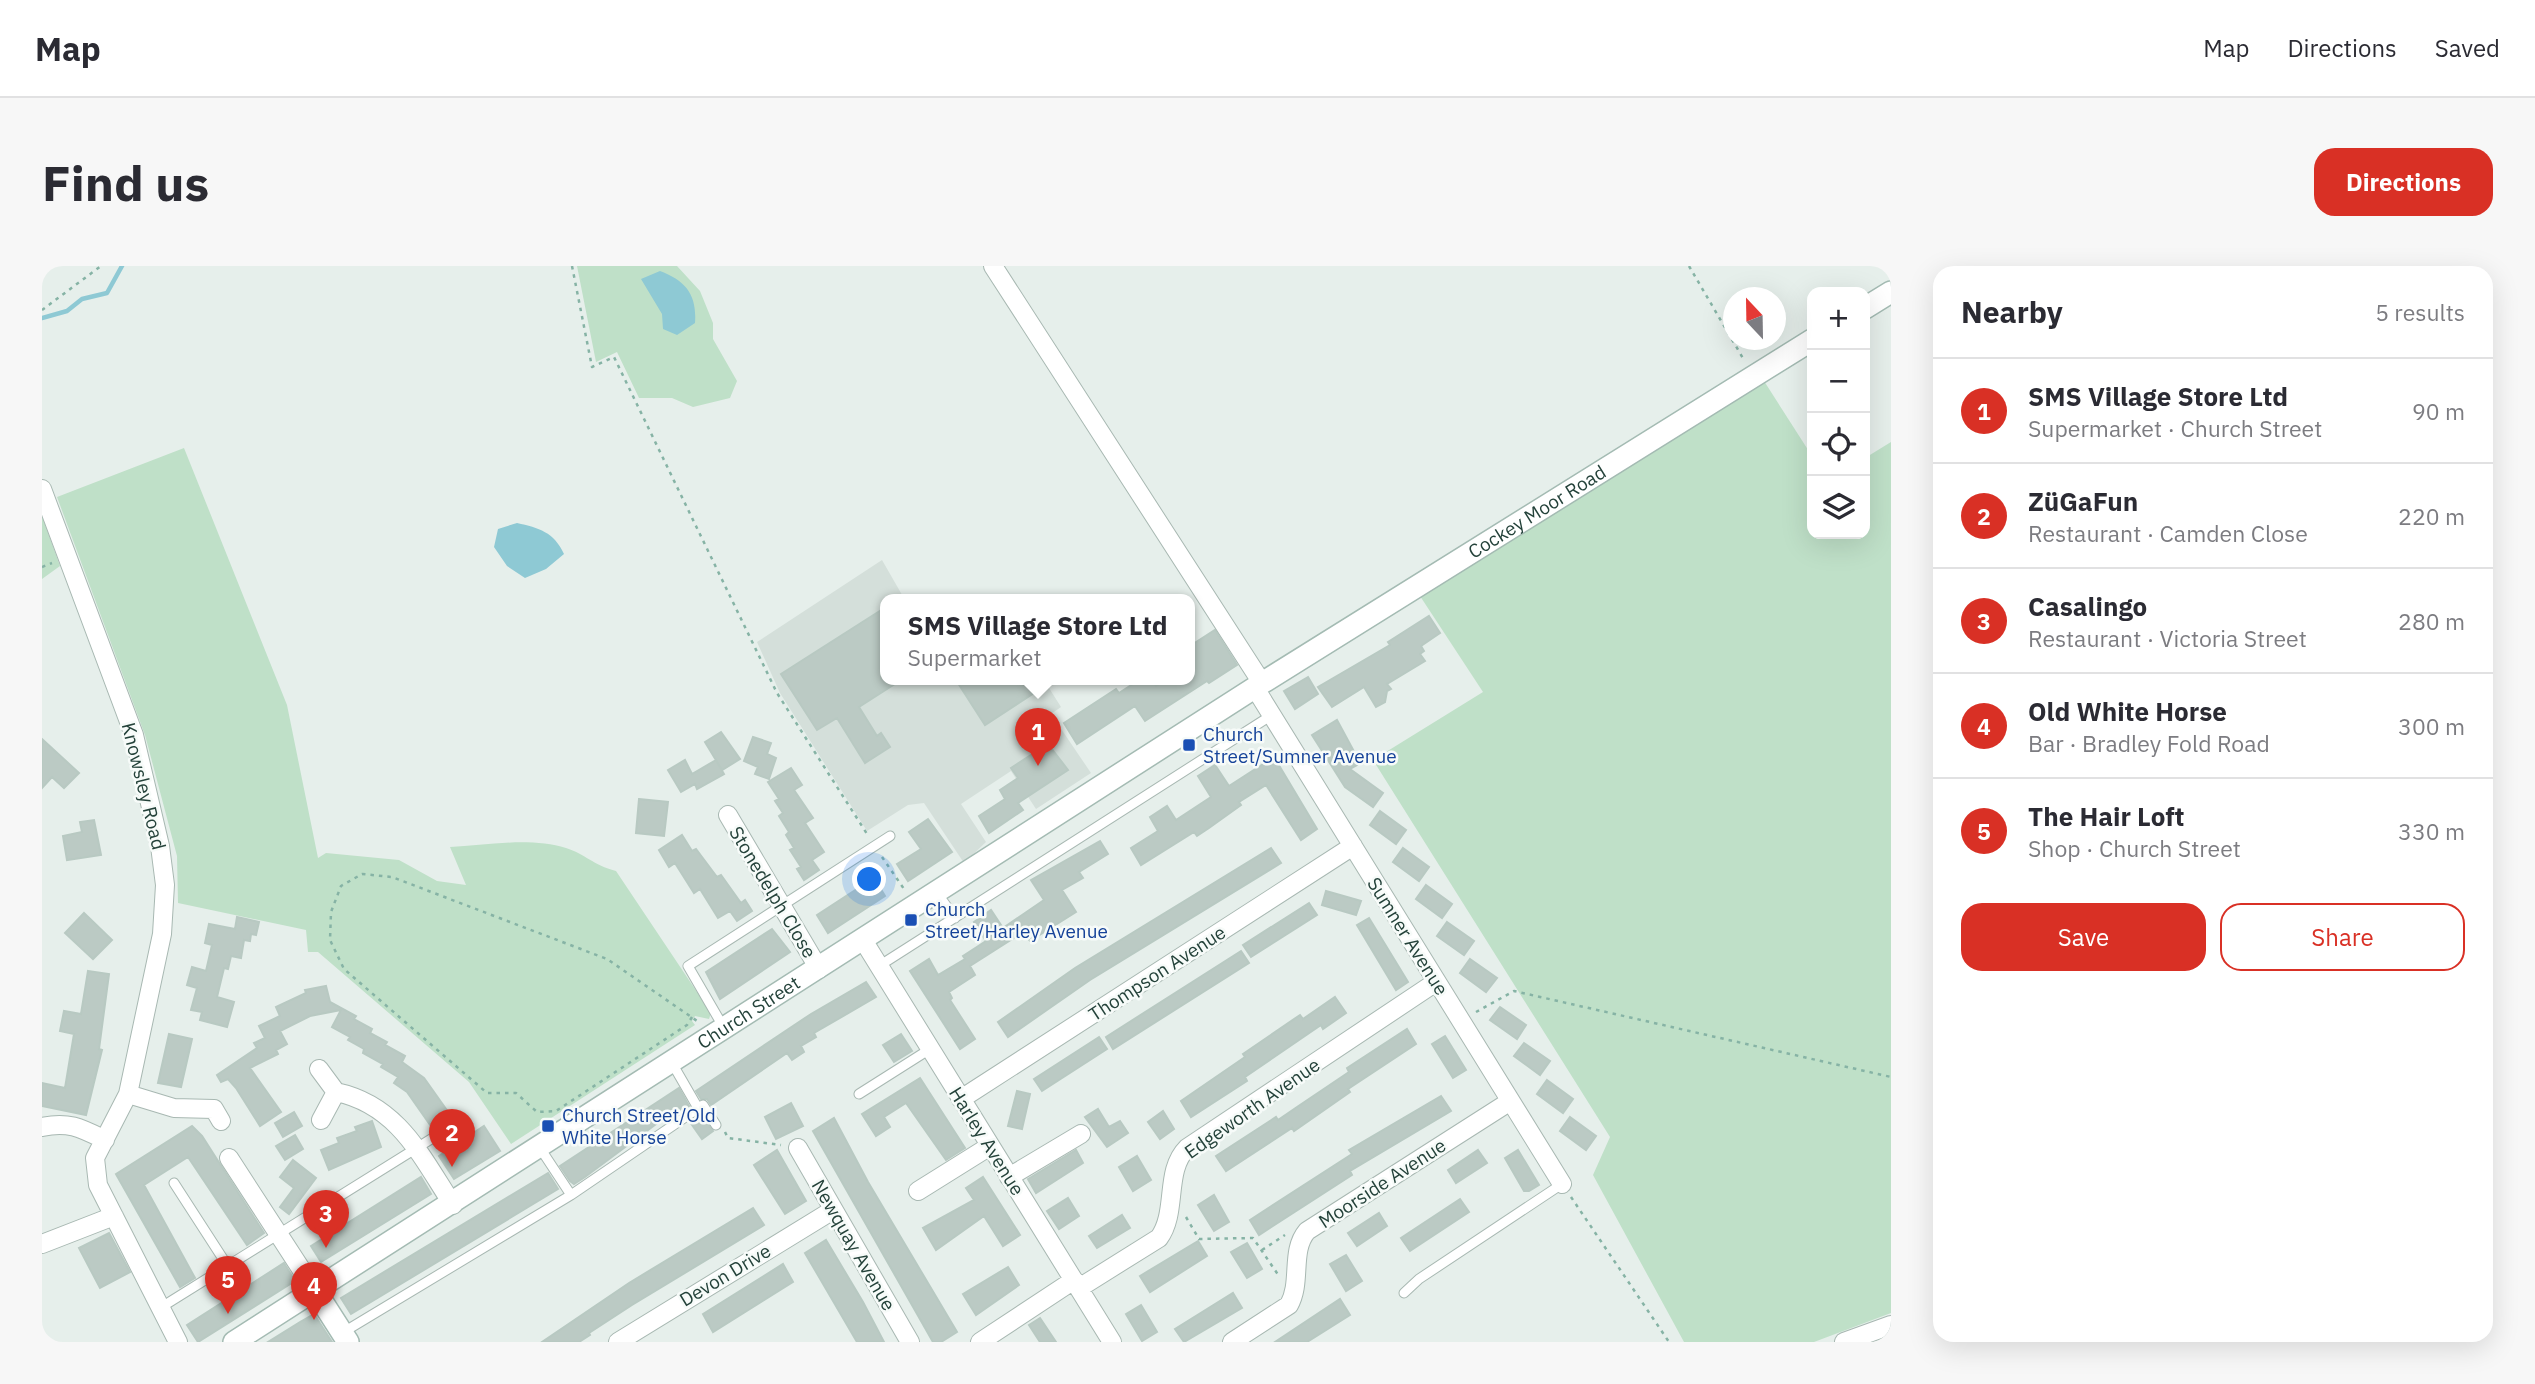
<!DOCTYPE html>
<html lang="en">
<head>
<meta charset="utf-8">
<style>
  body { margin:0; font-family:"IBM Plex Sans",sans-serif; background:#f7f7f7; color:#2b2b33 }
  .controls { position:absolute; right:21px; top:21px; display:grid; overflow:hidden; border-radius:14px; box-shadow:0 7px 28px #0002 }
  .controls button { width:63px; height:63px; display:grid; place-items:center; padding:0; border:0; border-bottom:2px solid #e1e1e2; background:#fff; color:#2b2b33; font:35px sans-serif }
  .compass { position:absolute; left:1681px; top:21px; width:63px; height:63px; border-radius:50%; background:#fff; box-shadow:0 7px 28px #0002; rotate:338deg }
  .you { position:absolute; left:828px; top:614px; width:24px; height:24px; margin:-18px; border:5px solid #fff; border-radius:50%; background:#1a73e8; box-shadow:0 0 0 10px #1a73e833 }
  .badge { display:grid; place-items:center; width:46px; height:46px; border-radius:50%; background:#d93025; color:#fff; font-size:23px; font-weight:700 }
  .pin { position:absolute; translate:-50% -58px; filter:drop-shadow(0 2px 4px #0008) }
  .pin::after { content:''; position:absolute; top:37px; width:24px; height:21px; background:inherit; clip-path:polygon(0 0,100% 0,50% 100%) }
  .popup { position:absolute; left:838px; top:328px; width:315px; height:91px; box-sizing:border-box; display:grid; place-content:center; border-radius:14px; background:#fff; filter:drop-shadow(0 2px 5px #0005); font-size:23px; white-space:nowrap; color:#7c7c81 }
  .popup b { font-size:26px; color:#2b2b33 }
  .popup::after { content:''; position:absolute; left:50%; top:100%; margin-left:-14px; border:14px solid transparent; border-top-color:#fff }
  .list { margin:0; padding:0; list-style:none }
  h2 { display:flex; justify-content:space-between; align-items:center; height:91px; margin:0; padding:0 28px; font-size:30px }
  h2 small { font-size:23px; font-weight:400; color:#7c7c81 }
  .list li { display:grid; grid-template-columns:46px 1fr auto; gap:21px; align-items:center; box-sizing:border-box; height:105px; padding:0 28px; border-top:2px solid #e1e1e2 }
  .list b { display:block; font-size:26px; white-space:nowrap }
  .list p { margin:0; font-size:23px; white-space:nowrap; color:#7c7c81 }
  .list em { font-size:23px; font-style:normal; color:#7c7c81 }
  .actions { display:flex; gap:14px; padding:21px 28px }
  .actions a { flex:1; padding:16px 0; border:2px solid #d93025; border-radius:21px; text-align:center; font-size:24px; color:#d93025 }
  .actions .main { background:#d93025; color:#fff }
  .icon { flex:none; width:38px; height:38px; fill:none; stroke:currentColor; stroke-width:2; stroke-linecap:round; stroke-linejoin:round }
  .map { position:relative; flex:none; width:1849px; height:1076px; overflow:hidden; border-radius:21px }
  header { display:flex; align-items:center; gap:42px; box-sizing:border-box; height:98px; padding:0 35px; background:#fff; border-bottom:2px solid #e1e1e2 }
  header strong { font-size:33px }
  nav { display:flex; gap:38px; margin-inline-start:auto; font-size:24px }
  .intro { display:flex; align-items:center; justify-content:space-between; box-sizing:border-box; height:168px; padding:0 42px }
  h1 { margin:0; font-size:49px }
  .button { padding:18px 32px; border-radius:21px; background:#d93025; color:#fff; font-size:24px; font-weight:700 }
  main { display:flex; gap:42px; padding:0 42px }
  aside { flex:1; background:#fff; border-radius:21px; box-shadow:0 7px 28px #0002 }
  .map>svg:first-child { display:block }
</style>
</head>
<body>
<header>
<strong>Map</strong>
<nav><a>Map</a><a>Directions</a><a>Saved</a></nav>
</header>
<div class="intro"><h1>Find us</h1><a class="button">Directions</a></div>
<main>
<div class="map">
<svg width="1849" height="1076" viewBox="0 0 1849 1076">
  <rect width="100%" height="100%" fill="#e6efeb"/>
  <path fill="#d4dfda" d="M840,294l23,40h-19v80h158l17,27 -10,7 40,59 -55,36 -25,-38 -50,33 25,38 -22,21 -40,-60 -16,2 -41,26 -87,-138 -23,-51z"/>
  <path fill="#bfe0c8" d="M535,0h100l23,25 13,32v16l24,42 -7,17 -37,9 -21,-9h-33l-22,-46 -21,10z
    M1722,115l48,75v78h53v-76l26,-16v871l-77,29h-130l-91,-167 17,-38 -237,-377 110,-68 -63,-96z
    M142,182l103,257 31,153 8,-5 73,7 38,21 29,4 -16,-38c36,-2 81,-10 116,1 19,6 27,17 50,23l95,142 -2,6 -14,-3 -3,5 3,4 -184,119 -42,-62 -151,-130h-10l-2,-22 -128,-27 -1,-47 -32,-121 -88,-238z
    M0,250l18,50 -18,13z"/>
  <path fill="#8ec9d4" d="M618,5c27,10 37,25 35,52l-18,12 -14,-6 -1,-15 -21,-35z
    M475,257c22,5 37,9 47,31l-18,15 -21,9 -18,-12 -13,-19 4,-18z"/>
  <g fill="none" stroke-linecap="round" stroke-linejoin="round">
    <path stroke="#8ec9d4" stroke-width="4.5" d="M0,52l25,-7 15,-12 25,-6 15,-27"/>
  </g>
  <path fill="#bbcac4" stroke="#b8c9c2" stroke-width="2" d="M844,341v73h15l-42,27 18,29 4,-3 9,14 -25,16 -28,-45 -20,12 -36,-56z
    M1387,350l11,17 -19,13 3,5 -4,3 5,7 -38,23 4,5 -4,2 -2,11 -9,5 -12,-20 -32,20 -14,-20 72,-42 -2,-3z
    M1173,364l22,35 -28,18 -2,-2 -62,40 -10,-15 -58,38 -13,-21 52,-34 3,4 20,-13h13l4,6 9,-6h25v-34z
    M1266,411l10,17 -23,15 -11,-18z
    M914,414h98l-69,45z
    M1295,454l21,39 -3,1 2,5 -7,4 33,24 -10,14 -28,-20 -33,-52z
    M679,466l19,27 -18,11 -17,-28z
    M711,471l18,6 -4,11 9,4 -7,21 -14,-5 3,-7 -14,-6z
    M0,473l37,34 -15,15 -12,-11 -10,11z
    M1006,478l20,26 -50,33 5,7 -34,23 -10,-17 26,-17 -5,-9 18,-12 -7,-10z
    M1232,491l43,72 -16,11 -35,-55 -27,17 2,3 -32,23 -12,8 -3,-4 -53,33 -10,-17 27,-17 -8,-14 17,-11 9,14 35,-23 -13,-21 17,-11 14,21z
    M643,494l7,14 24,-14 8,14 -27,15 -2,-5 -14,8 -13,-22z
    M749,502l11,17 -8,5 19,28 -8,5 19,29 -12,8 7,10 -15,10 -7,-11 4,-2 -11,-17 4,-2 -8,-13 3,-3 -10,-16 4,-3 -8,-12 4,-2 -11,-17z
    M597,533l29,3 -4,34 -28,-3z
    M1338,545l26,19 -10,14 -26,-19z
    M886,553l24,33 -44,29 -11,-17 24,-15 -12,-17z
    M52,554l7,35 -34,5 -4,-24 19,-4 -2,-10z
    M640,569l10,16 4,-2 21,28 4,-2 20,28 4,-3 7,11 -15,10 -7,-10 -12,7 -18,-29 -6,4 -19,-30 -6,4 -10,-17z
    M1058,575l8,13 -29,18 4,6 -21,12 14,22 -46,29 -7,-9 -53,34 5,9 -26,17 3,6 -2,2 25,39 -15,10 -50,-78 19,-12 9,16 27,-16 -2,-3 23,-15 -12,-19 17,-12 12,18 41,-28 -13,-20z
    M1229,582l10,15 -191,117 -82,57 -10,-15 77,-54z
    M1361,582l26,19 -10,14 -26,-19z
    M832,612l11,18 -57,37 -11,-18z
    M1384,619l26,19 -10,14 -26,-19z
    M1284,625l35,10 -5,14 -34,-10z
    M1267,637l8,12 -66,42 -8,-12z
    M42,647l28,27 -19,19 -28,-26z
    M195,651l22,5 -3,13 -5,-1 -1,7 -6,-1 -3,18 -10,-2 -3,13 -4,-1 -7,29 17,5 -7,25 -27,-7 2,-8 -11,-2 6,-22 -10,-3 5,-18 14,4 6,-26 -7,-2 4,-19 26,5z
    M1327,652l39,64 -12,8 -39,-65z
    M1405,656l27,19 -10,14 -27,-19z
    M730,663l18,23 -70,47 -14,-27z
    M1199,685l8,12 -136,86 -7,-12z
    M1428,693l27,19 -11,14 -26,-19z
    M46,705l21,3 -10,75 3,1 -16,65 -44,-9v-23l23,5 9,-54 -14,-3 4,-20 17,3z
    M824,716l10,15 -62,36 2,4 -15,9 3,6 -12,8 -5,-7 -76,52 -4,-6h-6l-5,-8 115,-77z
    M284,720l4,16 26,14 -2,3 18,10 -2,4 17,9 -2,3 20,11 -3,6 22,16 27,38 -18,13 -26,-37 -13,-9 4,-6 -17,-10 2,-3 -20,-11 1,-4 -16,-9 2,-3 -18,-10 9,-17 -31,6 -30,15 7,13 -11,6 2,4 -28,14 31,44 -21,14 -24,-38 -8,-9 -7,3 -4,-7 40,-27 -3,-5 11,-5 -6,-12 21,-10 -4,-9 30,-14 -1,-3z
    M1293,731l11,16 -23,16 -2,-4 -76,52 2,4 -56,36 -10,-16 64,-44 -2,-3 57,-39 3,4z
    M1458,741l26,18 -9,14 -27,-19z
    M1365,763l9,15 -68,45 2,3 -56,39 -2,-3 -66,43 -10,-15 60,-39 2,3 19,-13 52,-35 -2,-4z
    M127,768l23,5 -11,48 -23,-4z
    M859,768l11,17 -18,11 -11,-17z
    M1403,770l21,34 -13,8 -21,-34z
    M1057,771l8,12 -65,42 -8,-12z
    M1482,777l26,18 -10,14 -26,-19z
    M878,812l45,70 -19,12 -40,-57 -22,14 6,10 -14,9 -14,-22z
    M1505,814l26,19 -10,14 -26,-19z
    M637,822l10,18 -7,5 -3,-4 -94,70 -11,7 -4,-3 -10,-15z
    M975,825l13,3 -8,35 -14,-3z
    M1399,830l10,15 -101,60 2,4 -93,60 -9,-15 102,-66 -3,-4z
    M749,837l12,23 -27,13 -11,-22z
    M1056,843l11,18 11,-6 8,12 -21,14 -22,-30z
    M1121,845l11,18 -14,10 -12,-17z
    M252,846l8,14 -19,11 -8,-14z
    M659,849l12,16 -11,8 -12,-17z
    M1528,851l26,19 -10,14 -26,-19z
    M792,852l34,64 89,150 -16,10h-8l-120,-211z
    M330,855l9,26 -52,23 -8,-20 18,-7 -2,-5 20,-7 -2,-4z
    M150,860l10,10 62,97 -17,12 -59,-88 -44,28 51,93 -15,9 -64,-113z
    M442,860l16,25 -46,28 -15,-23z
    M253,869l8,14 -18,11 -9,-14z
    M735,884l29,51 -21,13 -31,-49z
    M1034,884l7,13 -47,30 -8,-14z
    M1436,884l9,13 -31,20 -8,-13z
    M1476,884l21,35 -10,6h-5l-19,-33z
    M1095,890l14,24 -18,11 -14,-24z
    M251,894l23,18 -27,36 -9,-7 14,-19 -14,-11z
    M506,907l10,16 -207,125 -10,-16z
    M379,911l10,17 -110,68 -10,-16z
    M941,911l37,58 -17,11 -19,-30 -48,34 -13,-22 51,-28 -8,-12z
    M1172,929l15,27 -15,9 -16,-26z
    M1026,932l11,18 -20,13 -12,-18z
    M1418,933l9,13 -59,39 -9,-13z
    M711,942l11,17 -132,80 -43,28 1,2 -11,7h-37l87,-59z
    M1337,947l8,13 -30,20 -9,-13z
    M1080,949l8,13 -33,20 -8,-12z
    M67,967l21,39 -30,16 -21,-40z
    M784,974l37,62 21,40h-27l-52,-89z
    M1156,975l9,15 -57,36 -10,-16z
    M1205,977l15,26 -15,9 -16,-26z
    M1304,989l16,26 -16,10 -16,-27z
    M242,997l11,18 -97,61 -11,-17z
    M741,998l10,18 -80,50 -10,-18z
    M966,1001l11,18 -43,30 -13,-21z
    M1191,1027l9,15 -58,34 -9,-13z
    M1298,1033l10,16 -43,27h-32z
    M1099,1039l16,27 -15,9 -16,-27z
    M272,1048l18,28h-64l32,-20z
    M998,1052l16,24h-16l-11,-17z"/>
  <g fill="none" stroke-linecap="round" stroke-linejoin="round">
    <g stroke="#a8b8b2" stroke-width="11">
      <path id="lane" d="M895,627l18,25
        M837,700l393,-251
        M682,762l-36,-62 202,-130
        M630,797l26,45
        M817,828l71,-45
        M498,882l31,47
        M132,917l53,82
        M1362,1027l15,-14 143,-95
        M118,1042l300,-187
        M300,1067l229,-138 132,-90 13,20"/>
    </g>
    <g stroke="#a8b8b2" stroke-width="20">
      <path id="street" d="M951,0l269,417
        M0,223l92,246 26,111 5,39 -3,49 -34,160 -33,64 3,27 80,157
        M1213,422l307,496
        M686,549l91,154
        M821,674l249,402
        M277,803l17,23 -15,28
        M294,826c62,13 85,64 117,113
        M86,828l46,14 40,1 7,12
        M919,833l392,-253
        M0,861c26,-6 39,1 63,13
        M756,882l112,194
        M187,892l87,134
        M967,911l72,-43
        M876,925l72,-45
        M0,978l72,-28
        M1037,1022l80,-50c19,-26 5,-67 28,-90l249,-166
        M576,1076l215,-132
        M938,1076l94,-62
        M1190,1076l57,-37c13,-23 1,-54 18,-74l202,-129
        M1802,1076l47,-17"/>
    </g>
    <g stroke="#a4bbb3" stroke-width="24">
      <g id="secondary">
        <path d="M1823,42l26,-16"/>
        <path d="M274,1026l32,50"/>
        <path id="s1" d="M192,1076l1028,-659 550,-343"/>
      </g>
    </g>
    <path stroke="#86b3a5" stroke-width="2.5" stroke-dasharray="3.5 5" stroke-linecap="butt" d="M530,0l20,101 22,-10 163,336 92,144
      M1647,0l55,94
      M0,44l59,-44
      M0,301l10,-4
      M840,591l22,32
      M1434,746l38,-21 377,86
      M650,751l-5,8 -131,86 -19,1 -21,-19h-29l-143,-124 -14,-29 1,-28 10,-26 21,-12 30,3 215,82 93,64
      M683,866l3,6 53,7
      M1529,931l98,145
      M1144,951l13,22 54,-1 26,38
      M1220,984l23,-15"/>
    <use href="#lane" stroke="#fff" stroke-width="9"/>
    <use href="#street" stroke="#fff" stroke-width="18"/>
    <use href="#secondary" stroke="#fff" stroke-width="21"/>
  </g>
  <g fill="#1a4fb4" stroke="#f7fbf9" stroke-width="2.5">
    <rect x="1140" y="472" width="14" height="14" rx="3.5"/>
    <rect x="862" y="647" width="14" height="14" rx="3.5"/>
    <rect x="499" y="853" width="14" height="14" rx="3.5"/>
  </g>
  <g text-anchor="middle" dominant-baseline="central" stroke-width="5" stroke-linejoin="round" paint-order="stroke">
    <g font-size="19" fill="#24423a" stroke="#f7fbf9">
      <text stroke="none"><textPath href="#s1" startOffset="1545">Cockey Moor Road</textPath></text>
      <text transform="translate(102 520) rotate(76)">Knowsley Road</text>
      <text transform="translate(731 626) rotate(59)">Stonedelph Close</text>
      <text transform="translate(1366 670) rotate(58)">Sumner Avenue</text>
      <text transform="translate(1115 707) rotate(-33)">Thompson Avenue</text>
      <text stroke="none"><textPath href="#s1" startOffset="611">Church Street</textPath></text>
      <text transform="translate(1210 842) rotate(-35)">Edgeworth Avenue</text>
      <text transform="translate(945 875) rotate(58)">Harley Avenue</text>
      <text transform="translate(1340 917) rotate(-33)">Moorside Avenue</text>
      <text transform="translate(812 979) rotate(60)">Newquay Avenue</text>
      <text transform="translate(683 1009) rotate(-31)">Devon Drive</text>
    </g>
    <g font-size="19" fill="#164399" stroke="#f7fbf9" text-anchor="start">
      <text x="1161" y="468">Church<tspan x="1161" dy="22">Street/Sumner Avenue</tspan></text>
      <text x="883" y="643">Church<tspan x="883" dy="22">Street/Harley Avenue</tspan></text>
      <text x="520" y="849">Church Street/Old<tspan x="520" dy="22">White Horse</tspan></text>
    </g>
  </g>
</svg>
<div class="controls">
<button>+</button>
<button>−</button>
<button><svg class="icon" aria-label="locate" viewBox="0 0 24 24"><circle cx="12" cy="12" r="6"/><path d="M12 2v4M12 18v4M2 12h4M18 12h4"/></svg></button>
<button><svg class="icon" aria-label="layers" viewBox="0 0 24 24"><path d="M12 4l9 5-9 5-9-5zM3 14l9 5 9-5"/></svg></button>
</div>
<svg class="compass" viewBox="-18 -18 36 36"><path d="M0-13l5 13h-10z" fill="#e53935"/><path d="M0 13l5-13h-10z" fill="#7c7c81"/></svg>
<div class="you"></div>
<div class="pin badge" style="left:996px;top:500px">1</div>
<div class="popup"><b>SMS Village Store Ltd</b>Supermarket</div>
<div class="pin badge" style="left:410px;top:901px">2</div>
<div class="pin badge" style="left:284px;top:982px">3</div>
<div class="pin badge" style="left:272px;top:1054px">4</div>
<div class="pin badge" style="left:186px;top:1048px">5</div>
</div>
<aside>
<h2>Nearby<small>5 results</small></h2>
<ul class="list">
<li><span class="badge">1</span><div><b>SMS Village Store Ltd</b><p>Supermarket · Church Street</p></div><em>90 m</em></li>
<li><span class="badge">2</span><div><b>ZüGaFun</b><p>Restaurant · Camden Close</p></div><em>220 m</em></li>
<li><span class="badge">3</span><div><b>Casalingo</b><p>Restaurant · Victoria Street</p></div><em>280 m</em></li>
<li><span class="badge">4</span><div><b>Old White Horse</b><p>Bar · Bradley Fold Road</p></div><em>300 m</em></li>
<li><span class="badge">5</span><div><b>The Hair Loft</b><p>Shop · Church Street</p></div><em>330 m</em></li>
</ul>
<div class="actions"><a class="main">Save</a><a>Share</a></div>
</aside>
</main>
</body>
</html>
